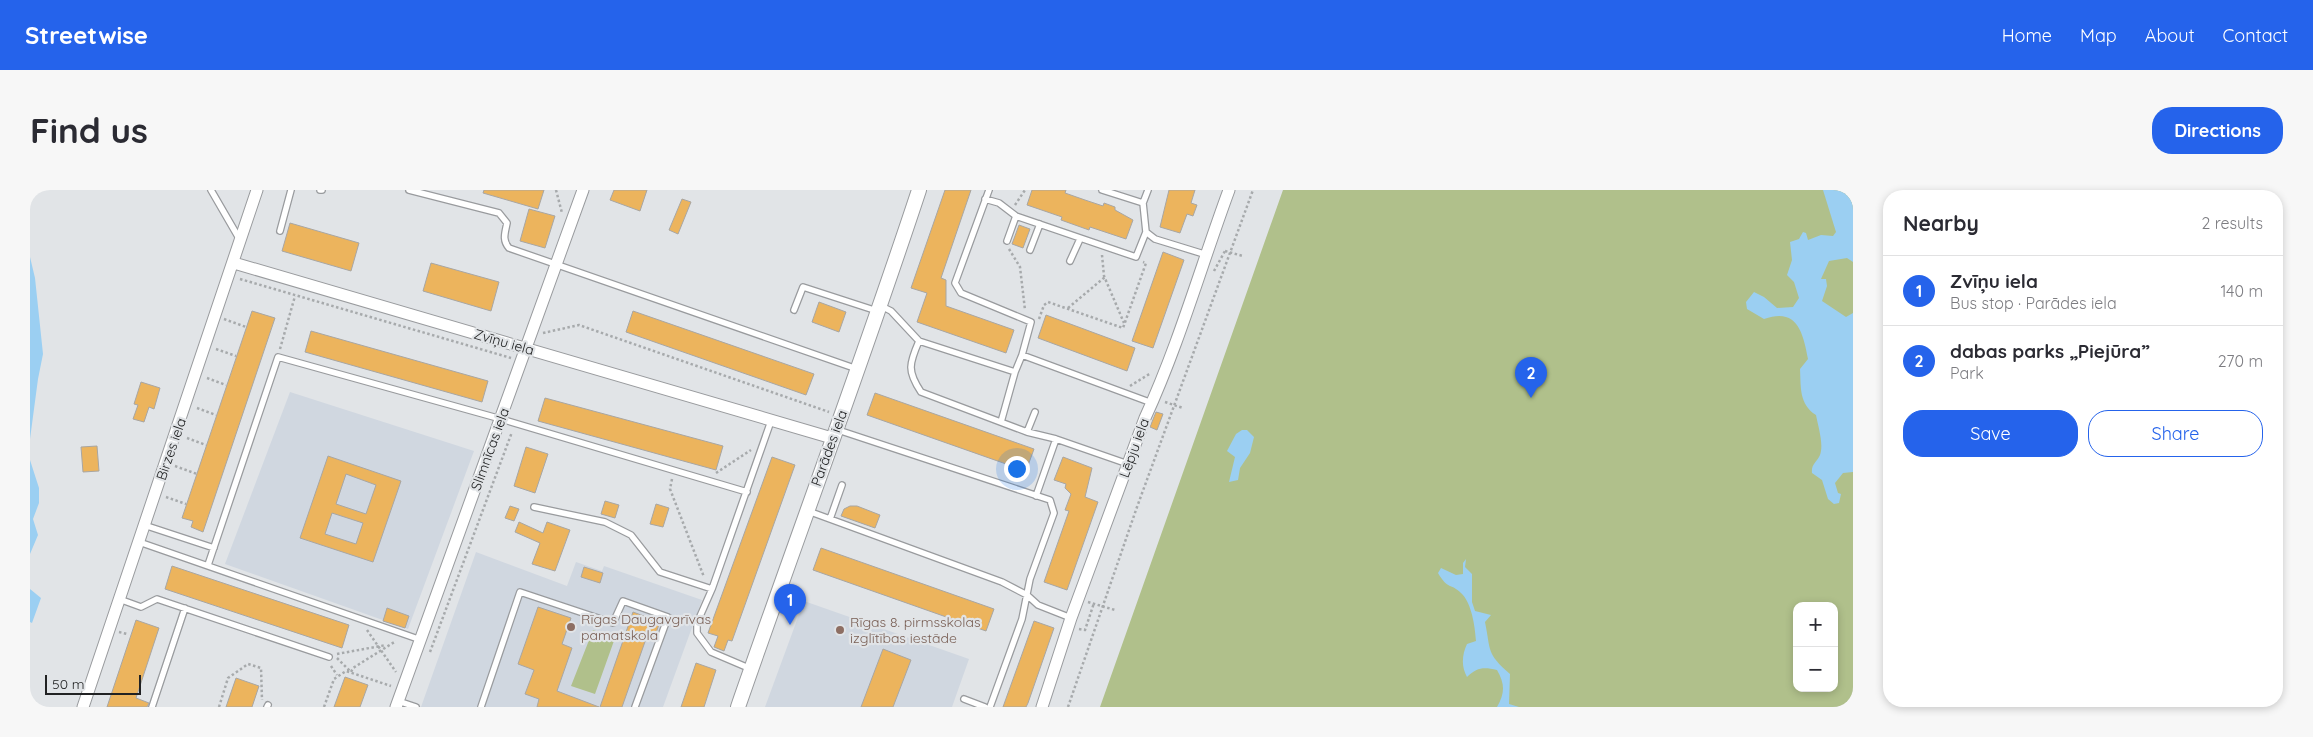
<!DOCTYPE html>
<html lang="en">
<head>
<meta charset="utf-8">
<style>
  body { margin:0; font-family:Quicksand,sans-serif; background:#f7f7f7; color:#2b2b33 }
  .controls { position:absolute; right:15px; bottom:15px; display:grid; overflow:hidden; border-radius:10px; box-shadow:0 2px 8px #0003 }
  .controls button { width:45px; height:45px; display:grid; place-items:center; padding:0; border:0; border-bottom:1px solid #e1e1e2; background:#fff; color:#2b2b33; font:25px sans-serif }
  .scale { position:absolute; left:15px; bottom:12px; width:96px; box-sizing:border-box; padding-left:5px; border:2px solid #212223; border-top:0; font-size:14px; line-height:18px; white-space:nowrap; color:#212223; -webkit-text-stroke:4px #e1e4e7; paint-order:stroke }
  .you { position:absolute; left:986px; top:278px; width:18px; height:18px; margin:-12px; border:4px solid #fff; border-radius:50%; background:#1a73e8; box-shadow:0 0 0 8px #1a73e833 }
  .badge { display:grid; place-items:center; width:32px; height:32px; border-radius:50%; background:#2563eb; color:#fff; font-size:16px; font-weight:700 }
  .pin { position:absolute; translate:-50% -41px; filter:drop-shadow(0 1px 2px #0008) }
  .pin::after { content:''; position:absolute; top:26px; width:18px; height:15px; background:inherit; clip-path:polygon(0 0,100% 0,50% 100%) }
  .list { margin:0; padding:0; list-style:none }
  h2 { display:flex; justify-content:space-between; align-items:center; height:65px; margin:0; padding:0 20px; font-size:21px }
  h2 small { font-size:16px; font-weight:400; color:#7c7c81 }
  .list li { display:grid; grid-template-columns:32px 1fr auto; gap:15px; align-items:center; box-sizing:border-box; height:70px; padding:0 20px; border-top:1px solid #e1e1e2 }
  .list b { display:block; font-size:19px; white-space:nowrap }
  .list p { margin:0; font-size:16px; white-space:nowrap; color:#7c7c81 }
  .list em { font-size:16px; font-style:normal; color:#7c7c81 }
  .actions { display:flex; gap:10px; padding:15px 20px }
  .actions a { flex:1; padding:11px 0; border:1px solid #2563eb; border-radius:20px; text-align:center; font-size:18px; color:#2563eb }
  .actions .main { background:#2563eb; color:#fff }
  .map { position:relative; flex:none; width:1823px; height:517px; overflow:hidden; border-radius:20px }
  header { display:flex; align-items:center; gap:30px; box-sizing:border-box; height:70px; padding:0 25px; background:#2563eb; color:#fff }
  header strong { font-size:24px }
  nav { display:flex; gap:28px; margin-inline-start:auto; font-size:18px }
  .intro { display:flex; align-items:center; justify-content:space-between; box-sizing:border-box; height:120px; padding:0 30px }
  h1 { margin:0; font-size:35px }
  .button { padding:12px 22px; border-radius:20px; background:#2563eb; color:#fff; font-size:18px; font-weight:700 }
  main { display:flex; gap:30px; padding:0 30px }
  aside { flex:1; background:#fff; border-radius:20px; box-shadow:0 2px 8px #0003 }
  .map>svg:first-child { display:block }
</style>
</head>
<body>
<header>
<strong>Streetwise</strong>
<nav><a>Home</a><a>Map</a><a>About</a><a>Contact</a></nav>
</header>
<div class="intro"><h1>Find us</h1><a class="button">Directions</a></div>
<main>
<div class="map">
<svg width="1823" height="517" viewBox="0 0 1823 517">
  <rect width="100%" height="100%" fill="#e1e4e7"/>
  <path fill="#d0d7e0" d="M260,202l184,59 -66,178 -183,-65z
    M446,362l91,34 9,-24 26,9 2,-5 98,34 -39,107h-242z
    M774,411l165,58 -17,48h-187z"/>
  <path fill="#b0c08b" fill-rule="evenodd" d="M1253,0h570v517h-753zM1767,416h37v82h-37z
    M563,440l22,8 -20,56 -24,-8z"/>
  <path fill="#9bcff2" d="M1793,0h30v72l-6,-4 -18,3 -8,18h5l1,7 -5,15 24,16 7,-4v159l-10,1 -8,10 3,10 3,1 -2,9 -5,1 -6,-5 -6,-19 -10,-7c-1,-9 5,-11 8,-18 4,-11 -2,-29 -4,-40 -17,-11 -15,-27 -16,-46l8,-10c-5,-27 -11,-52 -44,-40l-17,-10 -1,-7 8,-10 10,5 13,11 16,-1 6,-9 -5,-16 -7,-7 5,-15 -2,-18 9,-3 4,-7 3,1 2,7 13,-5 12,1 3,-4z
    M0,67l5,21 8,76 -5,25 -8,60z
    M1212,240h5l7,7 -4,16 -10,15 -2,12 -9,2 6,-25 -8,-6 9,-17z
    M0,270l9,28v15l-6,16 5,16 -8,19z
    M1436,369l-1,8 7,7v28l3,9 16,4 -6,7c6,29 1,31 25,52l-1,30 10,3h-22c8,-14 8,-23 0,-37 -13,-3 -20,-3 -30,7 -6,-11 -5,-22 0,-33l9,-3c-1,-14 -4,-38 -15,-48 -10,-10 -13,-3 -23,-20l3,-5 15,7 7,-1v-11z
    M0,399l11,9 -9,25 -2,-1z"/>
  <path fill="#ecb45d" stroke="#a8a6a3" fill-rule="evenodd" d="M454,0h60l-6,19 -55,-16z
    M584,0h33l-7,21 -30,-11z
    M915,0h26l-30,88 5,2v26l68,24 -8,23 -89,-31 10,-29 -16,-5z
    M1002,0h34l-1,3 20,7 18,6 1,-3 11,4v3l18,10 -7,19 -36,-12 -1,3 -28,-10 1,-3 -35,-12z
    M1139,0h26l-4,13 6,2 -4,11 -6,-2 -7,19 -20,-6z
    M652,9l9,3 -13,32 -9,-4z
    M499,19l26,7 -10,32 -25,-7z
    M260,33l69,20 -8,28 -69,-20z
    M989,35l11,4 -7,19 -11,-4z
    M1133,62l21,8 -31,88 -21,-7z
    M401,73l68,19 -8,29 -68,-20z
    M789,112l27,10 -7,20 -27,-10z
    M222,121l23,7 -72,214 -12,-5 2,-6 -11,-3z
    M603,121l181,63 -8,21 -180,-63z
    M1016,125l89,33 -8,23 -89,-33z
    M281,141l177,50 -6,21 -177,-50z
    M111,192l19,6 -6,21 -5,-2 -5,15 -11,-3 5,-14 -4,-1z
    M845,203l159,56 -8,22 -159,-56z
    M515,208l178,48 -7,24 -178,-49z
    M1126,222l7,2 -6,16 -7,-3z
    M67,256l2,25 -16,1 -2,-25z
    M496,257l22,7 -13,39 -21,-7z
    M298,266l73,25 -28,81 -73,-24zM316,284l30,11 -10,29 -30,-10zM302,323l31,10 -7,21 -31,-10z
    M742,267l23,8 -63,176 -4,-1 -4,11 -10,-4 4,-11 -10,-3z
    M1033,267l29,11 -7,29 13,5 -31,88 -23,-8 25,-71 -4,-1 6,-16 -6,-6 1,-4 -12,-4z
    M575,311l14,4 -4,13 -14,-4z
    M626,314l13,4 -6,19 -13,-3z
    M480,316l9,3 -5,12 -9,-3z
    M820,316h7l23,9 -5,13 -34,-12 3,-7z
    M489,332l24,11 4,-11 23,8 -15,41 -23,-7 8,-21 -25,-11z
    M791,358l173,61 -8,22 -173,-61z
    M142,376l177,59 -7,23 -177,-59z
    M554,377l19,6 -3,10 -19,-6z
    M508,417l33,11 -9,26 10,4 -15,43 42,16h-62l2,-8 -14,-5 9,-24 -16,-6z
    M357,418l22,8 -4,12 -22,-7z
    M603,422l27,10 -6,16 -7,-2 -25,71h-22z
    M106,430l23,8 -23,70 13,5 -2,4h-40z
    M1004,431l20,7 -26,75 -2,4h-23z
    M853,459l28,11 -18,47h-32z
    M666,473l20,7 -12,37h-23z
    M315,487l23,8 -8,22h-26z
    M206,488l23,8 -7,21h-26z"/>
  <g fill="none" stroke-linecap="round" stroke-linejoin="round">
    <g stroke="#999b9e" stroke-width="8">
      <path id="service" d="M181,0l29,50
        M290,0h2
        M379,0l90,23 8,10c-2,10 -5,17 2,25l348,121
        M959,0l-34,93 6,10 70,29 -9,33
        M1072,0l41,13
        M955,9l14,4 17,13 120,41 10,-25 -3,-29 5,-13
        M250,41l11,-41
        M1116,42l9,7 52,16
        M977,51l9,-25
        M1000,60l10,-26
        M1040,71l10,-22
        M851,116l10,5 28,30 96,31 7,-17 130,48
        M764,120l9,-23 74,24
        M889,151c-10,23 -12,30 2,51l106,40 29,7 72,25
        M971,232l14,-50
        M808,240l212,70 4,13 -24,66 -8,40 -32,88
        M997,242l8,-20
        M1006,306l20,-57
        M504,317l71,15 26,13 29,37 52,17
        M778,321l194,71 25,13 11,10 33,13
        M800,329l12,-34
        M114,335l70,23
        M109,352l282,98
        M178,375l70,-208 223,62 246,73
        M89,409l22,8 16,-8 172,58
        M721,479l-40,-17 -14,-19v-10l15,-34 59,-168
        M934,509l21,8
        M368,511l18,6
        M122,517l33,-99
        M237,517l1,-2
        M451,517l39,-115 93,31 10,-22 45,16 -33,90"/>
    </g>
    <g stroke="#999b9e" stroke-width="13">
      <path id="minor" d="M204,73l598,175
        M53,517l174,-517
        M366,517l187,-517
        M1012,517l29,-89 74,-200c34,-74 56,-152 84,-228"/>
    </g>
    <g stroke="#999b9e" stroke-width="16">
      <path id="tertiary" d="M708,517c60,-173 124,-344 181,-517"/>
    </g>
    <path stroke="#a7aaac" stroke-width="2.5" stroke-dasharray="2.5 2.5" stroke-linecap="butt" d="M526,0l6,23
      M985,15l10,-15
      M979,59l11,18 5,43
      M1195,61l18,5
      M1072,65l2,21 20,47
      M1184,81l11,-20
      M210,89l271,79
      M1038,118l37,-31
      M194,129l22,8
      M1009,129l5,-14 4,-3 75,26 23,-65 -3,-1
      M513,143l36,-8 250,87
      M186,159l20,7
      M250,159l15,-53
      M177,188l19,7
      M1100,196l21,-13
      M1135,212l18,6
      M167,218l19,7
      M157,248l19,7
      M145,276l22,8
      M686,283l35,-23
      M642,289l-2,10 34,88
      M136,307l20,7
      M1058,412l27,8
      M1049,439l6,1 9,-27
      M337,440l29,42
      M89,442l8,2
      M400,462l82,-220
      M307,464l49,-9
      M307,468l14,14 2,-4 43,-27
      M301,476l6,9
      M189,517l9,-29 20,-14 13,4 1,32
      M294,517l10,-28 12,-8 45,15
      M1038,517l69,-200 116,-317"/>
    <use href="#service" stroke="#fff" stroke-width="5.5"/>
    <use href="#minor" stroke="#fff" stroke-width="11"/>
    <use href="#tertiary" stroke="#fff" stroke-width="14"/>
  </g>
  <g fill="#8d6e63" stroke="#e1e4e7" stroke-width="2">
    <circle cx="541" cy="437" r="5"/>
    <circle cx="810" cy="440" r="5"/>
  </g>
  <g text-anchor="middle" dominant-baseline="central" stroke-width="4.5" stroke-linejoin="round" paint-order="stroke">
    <g font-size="14" fill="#212223" stroke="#e1e4e7">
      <text transform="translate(474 152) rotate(16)">Zvīņu iela</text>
      <text transform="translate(799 258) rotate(-70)">Parādes iela</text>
      <text transform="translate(1104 258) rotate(-70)">Lēpju iela</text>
      <text transform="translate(141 259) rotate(-71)">Birzes iela</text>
      <text transform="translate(460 259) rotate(-70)">Slimnīcas iela</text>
    </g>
    <g font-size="14" fill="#785e54" stroke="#e1e4e7" text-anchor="start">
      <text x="551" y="429">Rīgas Daugavgrīvas<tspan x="551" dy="16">pamatskola</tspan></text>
      <text x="820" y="432">Rīgas 8. pirmsskolas<tspan x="820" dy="16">izglītības iestāde</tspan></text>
    </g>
  </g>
</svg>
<div class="controls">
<button>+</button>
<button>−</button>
</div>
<div class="scale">50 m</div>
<div class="you"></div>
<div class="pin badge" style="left:760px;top:435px">1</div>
<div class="pin badge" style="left:1501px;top:208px">2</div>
</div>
<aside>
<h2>Nearby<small>2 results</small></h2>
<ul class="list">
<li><span class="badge">1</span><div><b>Zvīņu iela</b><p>Bus stop · Parādes iela</p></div><em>140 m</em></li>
<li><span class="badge">2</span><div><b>dabas parks „Piejūra”</b><p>Park</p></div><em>270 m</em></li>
</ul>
<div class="actions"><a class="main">Save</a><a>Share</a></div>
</aside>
</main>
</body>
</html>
